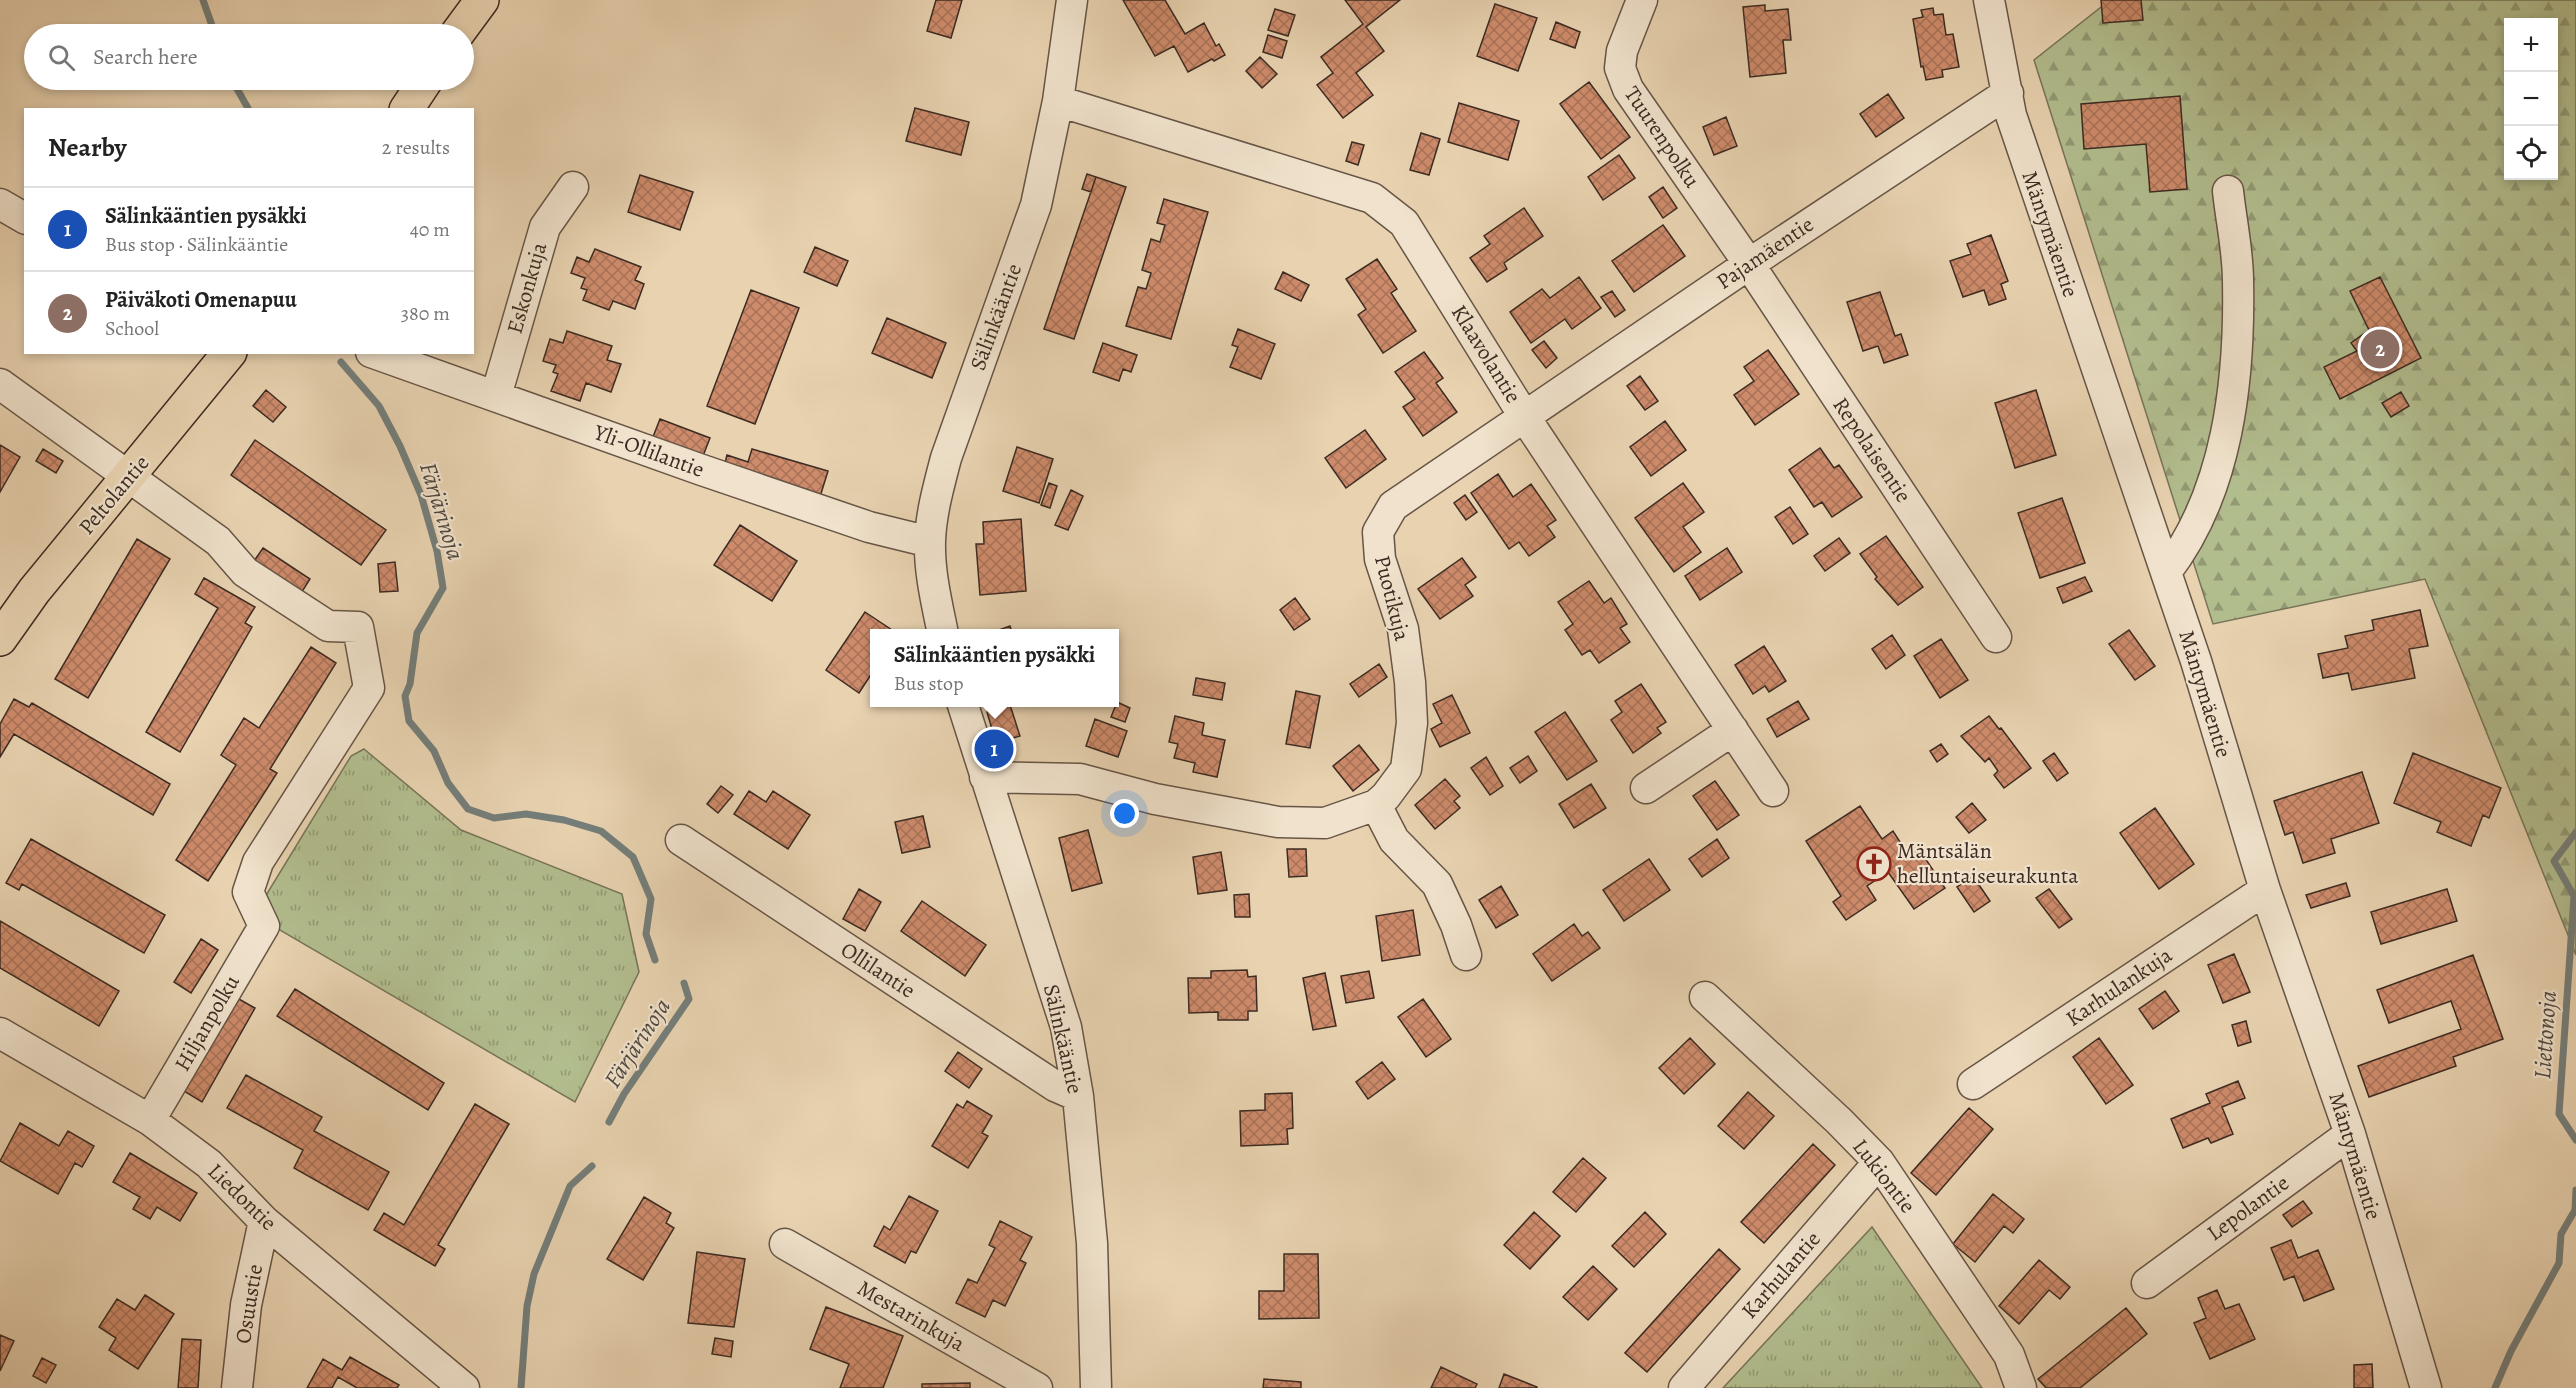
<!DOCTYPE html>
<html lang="en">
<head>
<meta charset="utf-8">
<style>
  body { margin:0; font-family:Alegreya,serif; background:#f6f6f6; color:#222 }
  .controls { position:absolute; right:18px; top:18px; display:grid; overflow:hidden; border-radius:0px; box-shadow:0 3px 9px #0003 }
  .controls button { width:54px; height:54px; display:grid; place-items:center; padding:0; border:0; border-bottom:2px solid #e0e0e0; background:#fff; color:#222; font:30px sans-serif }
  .you { position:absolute; left:1125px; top:814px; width:21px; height:21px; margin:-15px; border:4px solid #fff; border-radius:50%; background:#1a73e8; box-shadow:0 0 0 9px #1a73e833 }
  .badge { display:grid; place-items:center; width:39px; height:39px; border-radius:50%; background:#8f2418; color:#fff; font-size:20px; font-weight:700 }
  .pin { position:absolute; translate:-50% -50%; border:3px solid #fff; box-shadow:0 2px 6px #0006 }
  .popup { position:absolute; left:870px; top:629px; width:249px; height:78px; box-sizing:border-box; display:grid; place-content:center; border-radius:0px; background:#fff; filter:drop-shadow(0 2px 4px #0005); font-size:20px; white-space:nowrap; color:#767676 }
  .popup b { font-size:22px; color:#222 }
  .popup::after { content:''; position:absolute; left:50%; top:100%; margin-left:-12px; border:12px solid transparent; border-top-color:#fff }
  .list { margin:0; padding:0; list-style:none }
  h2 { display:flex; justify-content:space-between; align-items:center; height:78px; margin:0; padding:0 24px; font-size:26px }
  h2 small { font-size:20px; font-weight:400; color:#767676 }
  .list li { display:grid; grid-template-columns:39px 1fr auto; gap:18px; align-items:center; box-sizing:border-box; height:84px; padding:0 24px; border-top:2px solid #e0e0e0 }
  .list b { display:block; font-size:22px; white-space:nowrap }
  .list p { margin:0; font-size:20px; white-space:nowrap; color:#767676 }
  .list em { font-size:20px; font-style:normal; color:#767676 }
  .icon { flex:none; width:33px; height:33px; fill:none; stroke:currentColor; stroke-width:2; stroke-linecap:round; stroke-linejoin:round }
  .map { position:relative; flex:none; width:2576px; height:1388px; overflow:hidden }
  .search { position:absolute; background:#fff; box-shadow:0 3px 9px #0003; left:24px; top:24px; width:450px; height:66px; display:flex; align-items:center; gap:15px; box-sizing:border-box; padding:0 21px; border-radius:33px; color:#767676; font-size:22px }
  .panel { position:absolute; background:#fff; box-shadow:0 3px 9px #0003; left:24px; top:108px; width:450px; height:246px; border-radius:0px }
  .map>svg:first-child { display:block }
</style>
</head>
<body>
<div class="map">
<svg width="2576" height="1388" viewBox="0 0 2576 1388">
  <defs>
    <pattern id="grass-tufts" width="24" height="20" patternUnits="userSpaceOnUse" patternTransform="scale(1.5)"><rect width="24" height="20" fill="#b2bd8e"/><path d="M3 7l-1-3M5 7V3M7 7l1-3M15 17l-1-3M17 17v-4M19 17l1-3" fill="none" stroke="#929a74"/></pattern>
    <pattern id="forest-firs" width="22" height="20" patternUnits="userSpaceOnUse" patternTransform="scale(1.5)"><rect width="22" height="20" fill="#b2bd8e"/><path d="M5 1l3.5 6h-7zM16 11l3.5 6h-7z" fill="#929a74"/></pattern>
    <pattern id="building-cross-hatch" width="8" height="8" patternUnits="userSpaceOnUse" patternTransform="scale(1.5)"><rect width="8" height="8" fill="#ce8b6b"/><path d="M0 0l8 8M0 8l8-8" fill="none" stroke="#a87258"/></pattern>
  </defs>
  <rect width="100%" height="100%" fill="#e8d2b0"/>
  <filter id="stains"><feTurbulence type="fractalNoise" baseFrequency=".00333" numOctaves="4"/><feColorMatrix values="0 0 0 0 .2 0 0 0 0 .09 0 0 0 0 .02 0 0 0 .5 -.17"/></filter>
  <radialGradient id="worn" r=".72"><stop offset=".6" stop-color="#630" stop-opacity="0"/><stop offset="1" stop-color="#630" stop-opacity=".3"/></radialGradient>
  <path fill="url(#grass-tufts)" stroke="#777458" stroke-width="1.5" d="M364,749l97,81 161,64 17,78 -64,130 -321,-187 97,-159z
    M1872,1227l110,161h-259z"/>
  <path fill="url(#forest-firs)" stroke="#777458" stroke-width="1.5" fill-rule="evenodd" d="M2110,0h466v955l-151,-376 -212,45 -179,-564zM2508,22h46v154h-46z"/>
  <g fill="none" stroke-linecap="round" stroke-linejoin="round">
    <path stroke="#747e7a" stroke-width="7" d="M203,0l12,34
      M232,80l17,30
      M341,362l38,44 21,40 21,49 16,56 6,37 -26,45 -7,51 -5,12 4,25 25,30 14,32 20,26 26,9 32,-4 38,6 37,11 32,26 18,42 -5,35 9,26
      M2576,832l-22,29 20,35 -15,218 17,26
      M609,1122l15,-28 65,-95 -5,-16
      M521,1388l6,-82 7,-32 36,-88 22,-20
      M2495,1388l16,-37 48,-88 2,-29 14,-24 1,-20"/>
  </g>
  <path fill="url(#building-cross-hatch)" stroke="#3c2b22" stroke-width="1.5" d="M936,0h26l-11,38 -24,-7z
    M1123,0h42l20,34 19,-11 12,23 3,-2 6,11 -11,6 -2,-2 -24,13 -14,-26 -19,10z
    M1345,0h55l-34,27 18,24 -28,22 17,22 -30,23 -26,-33 16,-12 -12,-16 42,-33z
    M2101,0h40l2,20 -40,3z
    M1495,4l42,14 -19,53 -41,-15z
    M1765,5v6l23,-2 3,31h-8l3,33 -36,4 -7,-70z
    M1933,8l1,7 9,-1 3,21 7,-1 6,33 -17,3 1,7 -17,3 -3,-14 -2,1 -8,-48 10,-2 -2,-7z
    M1275,9l20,6 -7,21 -20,-6z
    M1556,22l24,10 -5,16 -25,-9z
    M1268,35l19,6 -5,17 -19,-6z
    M1260,57l17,17 -15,14 -16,-17z
    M1589,82l41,55 -29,22 -41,-55z
    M1888,94l16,24 -28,19 -16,-23z
    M2180,96l7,93 -37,3 -4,-48 -62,5 -3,-45z
    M1459,103l60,18 -11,39 -60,-18z
    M915,108l54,14 -8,33 -55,-14z
    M1726,117l11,29 -23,9 -11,-28z
    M1421,133l19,6 -11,36 -19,-5z
    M1352,142l12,3 -6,20 -12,-4z
    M1619,155l16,23 -32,22 -15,-23z
    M1087,174l9,3 -5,15 -9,-3z
    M640,175l53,17 -13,38 -52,-18z
    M1096,177l30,10 -52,152 -30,-10z
    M1663,187l14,21 -14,10 -14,-21z
    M1164,199l44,13 -37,127 -45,-13 12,-39 8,2 5,-16 -9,-3 9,-31 9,3 5,-17 -8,-2z
    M1524,208l19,28 -39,27 3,6 -20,13 -17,-24 20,-14 -6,-8z
    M1663,225l22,31 -51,36 -22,-31z
    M1991,235l17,46 -7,3 5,15 -17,6 -5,-15 -21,7 -13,-36 21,-7 -4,-10z
    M815,247l33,14 -11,25 -33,-14z
    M595,249l46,18 -6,13 9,4 -9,25 -22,-8 -4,9 -26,-10 4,-10 -6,-2 4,-10 -14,-5 6,-16 12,5z
    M1377,259l20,30 -6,4 25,38 -33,22 -25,-38 8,-6 -20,-30z
    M1283,272l26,13 -8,16 -26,-12z
    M1579,277l22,31 -29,21 -7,-10 -34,24 -21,-31 32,-23 8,9z
    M2380,277l41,81 -81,41 -16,-32 33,-16 -6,-8 18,-13 -19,-39z
    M751,290l48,18 -44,116 -48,-18z
    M1612,291l13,19 -10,7 -14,-20z
    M1880,292l15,44 6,-2 7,21 -24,8 -6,-17 -15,5 -16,-49z
    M887,318l59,25 -14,35 -60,-25z
    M1238,329l37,15 -14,35 -31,-12 8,-20 -6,-2z
    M567,331l45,15 -5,14 14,4 -10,28 -25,-9 -6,18 -29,-10 7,-17 -5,-2 3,-7 -13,-4 7,-22 13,4z
    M1544,341l13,17 -11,10 -14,-18z
    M1103,343l34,12 -6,17 -8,-3 -4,12 -26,-9z
    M1768,350l31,44 -44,31 -21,-30 20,-14 -10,-14z
    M1424,352l19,26 -7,5 21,29 -34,24 -20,-29 12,-8 -20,-27z
    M1640,376l18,25 -13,9 -18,-24z
    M266,390l20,17 -13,15 -20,-16z
    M2036,390l20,65 -41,13 -20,-65z
    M2401,392l8,14 -18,11 -9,-14z
    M660,419l50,19 -9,23 -50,-19z
    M1665,421l21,29 -35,26 -21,-29z
    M1365,430l21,29 -40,29 -21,-30z
    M255,440l131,90 -25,35 -130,-90z
    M0,445l20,12 -20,35z
    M1017,447l36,12 -14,44 -36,-12z
    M1820,448l14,20 5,-3 23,32 -30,20 -10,-15 -8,5 -25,-37z
    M43,449l20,12 -7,12 -20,-12z
    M752,449l76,22 -9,29 -96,-29 4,-16 21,7z
    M1498,474l15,23 18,-13 25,36 -9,6 8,11 -26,19 -10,-14 -10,7 -38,-56z
    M1049,483l8,3 -7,22 -9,-3z
    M1683,483l21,29 -21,15 18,25 -27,20 -39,-54z
    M1071,490l12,6 -15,34 -13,-5z
    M1465,495l12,17 -11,8 -12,-17z
    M2062,498l23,65 -45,15 -22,-65z
    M1790,507l18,27 -15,10 -18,-27z
    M1021,519l5,72 -46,4 -4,-51h8l-1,-22z
    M740,525l57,36 -25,40 -58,-36z
    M1886,536l37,51 -25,18 -23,-26 2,-2 -17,-23z
    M1839,538l11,15 -25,18 -11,-15z
    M137,539l33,20 -82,139 -33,-19z
    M263,548l47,31 -12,19 -48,-31z
    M1727,548l15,24 -42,28 -15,-24z
    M1462,558l14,19 -11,8 8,11 -33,23 -22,-30z
    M395,562l3,29 -18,1 -2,-28z
    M2085,577l7,14 -29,12 -6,-15z
    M204,578l51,29 -10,16 7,4 -72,125 -34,-20 72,-124 -23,-14z
    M1589,581l15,22 7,-5 16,26 -7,4 10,14 -31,21 -9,-13 -8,5 -17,-25 8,-6 -15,-22z
    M1295,598l15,21 -16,11 -14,-20z
    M2420,610l8,36 -19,3 6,29 -63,12 -4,-17 -25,5 -5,-24 30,-6 -3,-12 29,-6 -2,-10z
    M865,612l33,22h-24v36l-15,23 -33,-23z
    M1010,626l2,6 8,-2 1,4h-33z
    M2129,630l26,36 -20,14 -26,-36z
    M1892,635l13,20 -19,14 -14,-20z
    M1941,639l27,41 -28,18 -26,-42z
    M1764,646l22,35 -17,11 -4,-6 -12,8 -18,-29z
    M311,647l25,16 -66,106 7,4 -69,108 -32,-21 60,-95 -15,-10 23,-37 15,10z
    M1379,664l8,13 -28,20 -9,-13z
    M1196,678l29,5 -3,17 -29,-5z
    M1641,684l25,38 -9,6 4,5 -28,20 -22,-33 11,-8 -7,-11z
    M1296,691l24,5 -10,52 -24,-4z
    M1452,695l18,38 -30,14 -9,-18 11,-6 -9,-19z
    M14,699l15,8 3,-4 138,81 -17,31 -139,-81 -14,23v-33z
    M1798,701l11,18 -32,18 -10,-18z
    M1117,702l13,6 -5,14 -14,-5z
    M1010,705l10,31 -24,7 -9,-31z
    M1565,712l32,49 -30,19 -32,-48z
    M1175,716l29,7 -2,12 23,5 -8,37 -24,-5 2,-9 -21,-5 4,-14 -9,-2z
    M1989,716l10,13 2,-1 30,40 -27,20 -10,-13 4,-4 -9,-13 -4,4 -24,-26z
    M1095,719l32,12 -9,26 -32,-11z
    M1941,744l7,10 -11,8 -7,-11z
    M1359,745l20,25 -26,21 -20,-25z
    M2054,753l14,20 -11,8 -14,-20z
    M2413,753l88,35 -12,30 -6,-3 -12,31 -34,-14 4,-10 -47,-19z
    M1528,756l9,15 -17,12 -10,-15z
    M1486,757l17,29 -13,9 -19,-27z
    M2362,772l17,51 -48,16 4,14 -32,10 -10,-31 -8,3 -11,-34z
    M1445,779l15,17 -6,5 6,7 -25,21 -20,-24z
    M1715,781l24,34 -22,15 -24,-34z
    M1591,784l15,24 -32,20 -15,-24z
    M721,786l12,9 -15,18 -11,-9z
    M749,791l17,11 7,-11 37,24 -22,34 -54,-35z
    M1972,803l14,17 -17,13 -13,-16z
    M1860,806l22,33 11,-8 16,25 10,-7 26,39 -31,21 -26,-37 -21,14 9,14 -30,20 -13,-18 8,-6 -35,-55z
    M2155,808l39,56 -35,25 -39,-56z
    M923,816l7,31 -28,6 -7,-31z
    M1088,830l14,53 -30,8 -13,-53z
    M31,839l134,76 -21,38 -122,-69 -3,6 -13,-7z
    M1717,839l12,19 -27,19 -13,-18z
    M1287,849h19l1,27 -18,1z
    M1221,852l6,38 -29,4 -5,-37z
    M1649,859l21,31 -46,31 -21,-31z
    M1973,876l17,25 -16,11 -17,-25z
    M2346,883l4,13 -39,12 -5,-13z
    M1501,886l17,29 -22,13 -17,-28z
    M859,889l22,13 -16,29 -22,-12z
    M2049,889l23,30 -13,9 -23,-30z
    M2447,889l10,32 -76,23 -10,-32z
    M1249,894l1,23h-15l-1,-22z
    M922,901l64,44 -21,31 -64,-45z
    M1413,910l7,45 -38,6 -6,-45z
    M0,921l119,70 -20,35 -99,-58z
    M1574,924l8,12 6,-4 12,16 -48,33 -19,-27z
    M201,939l17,11 -27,43 -17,-11z
    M2234,954l16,38 -27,11 -15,-38z
    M2473,955l30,84 -50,18 3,9 -87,31 -11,-31 103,-37 -10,-28 -62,22 -12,-33z
    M1247,970l1,7 8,-1 1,35h-9v9h-30v-8l-29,1 -1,-35h23v-7z
    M1369,971l5,27 -28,5 -5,-27z
    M1325,973l11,53 -23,4 -10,-52z
    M295,989l149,94 -16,27 -151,-94z
    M2165,991l14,20 -26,18 -14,-20z
    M237,998l18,10 -53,94 -18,-11z
    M1423,999l28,40 -25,18 -28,-40z
    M2246,1021l5,21 -13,4 -6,-21z
    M1690,1038l25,26 -31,30 -25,-26z
    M2099,1038l34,47 -27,19 -33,-47z
    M958,1052l24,17 -13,19 -24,-17z
    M1382,1062l13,17 -27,20 -12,-17z
    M246,1075l76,42 -8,14 75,41 -21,38 -74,-42 9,-18 -76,-42z
    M2238,1081l7,17 -23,9 11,27 -22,9 -3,-5 -25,10 -12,-29 39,-16 -4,-9z
    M1748,1092l26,24 -30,33 -26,-23z
    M1292,1093l1,35 -6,1 1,15 -47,2 -1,-35 25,-1v-16z
    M967,1101l25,15 -10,17 6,3 -20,32 -36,-22 25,-42 6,4z
    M475,1104l34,20 -71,121 7,4 -10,17 -61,-36 10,-17 20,12z
    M1969,1108l24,21 -57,66 -25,-22z
    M20,1123l39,23 9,-15 26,15 -12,21 -7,-4 -17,31 -58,-33z
    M1813,1144l22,21 -71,78 -23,-21z
    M130,1153l67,40 -17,28 -23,-14 -7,12 -17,-10 7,-12 -27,-15z
    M1583,1158l23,20 -30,34 -23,-20z
    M1993,1194l31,25 -11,14 -9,-7 -29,36 -22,-18z
    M909,1196l29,15 -22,42 -5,-2 -6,12 -31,-17 10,-20 6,4z
    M644,1197l27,16 -5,10 8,5 -31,52 -36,-21z
    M2303,1201l9,12 -20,14 -9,-12z
    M1534,1212l26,24 -30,33 -26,-24z
    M1645,1212l21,22 -32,33 -22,-21z
    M1000,1221l32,16 -12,23 6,3 -21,43 -12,-6 -8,17 -29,-14 12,-24 9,4 18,-35 -6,-3z
    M2291,1240l7,18 20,-8 16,39 -30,12 -10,-25 -10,4 -13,-32z
    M1719,1249l21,20 -93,103 -22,-19z
    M697,1252l48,7 -11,68 -46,-4z
    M1284,1254h34l1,64 -60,1v-28h25z
    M2039,1260l31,27 -10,12 -11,-9 -30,34 -20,-18z
    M1593,1266l24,23 -29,31 -25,-23z
    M2217,1290l8,19 14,-5 16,35 -45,20 -16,-36 12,-5 -8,-20z
    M145,1295l29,19 -36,55 -29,-19 7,-12 -17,-11 18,-28 18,11z
    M826,1307l77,29 -20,52h-43l9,-24 -39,-15z
    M2126,1308l21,26 -67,54h-34l-8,-9z
    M0,1335l14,6 -14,30z
    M715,1338l18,3 -2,16 -19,-3z
    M182,1339l19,1 -3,48h-20z
    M350,1357l49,28 -2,3h-40l-19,-11 -6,11h-25l16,-29 19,11z
    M42,1358l14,7 -10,18 -13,-7z
    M2372,1364l1,24h-19v-23z
    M1441,1367l36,17 -2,4h-44z
    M1504,1374l33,13v1h-38z
    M1264,1379l37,3v6h-38z
    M970,1383v5h-48v-4z"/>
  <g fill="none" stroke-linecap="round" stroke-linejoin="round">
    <g stroke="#675546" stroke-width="33">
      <path id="minor" d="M1642,0l-20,51 -2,17 8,21 121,175 247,373
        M1989,0l22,115 185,546 69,229 85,244 76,254
        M1058,101l314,97 32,25 120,193 249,375
        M0,204l26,15
        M371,352l328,117 170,58 61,15
        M0,384l218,157 27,31 83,54 30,1 11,61 -111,174 -10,30 16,34 -114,194
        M496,396l49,-169 28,-40
        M2166,572c62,-80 74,-192 72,-291 0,-30 -7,-61 -10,-90
        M943,634c-6,-30 -14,-62 -13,-93 1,-28 9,-56 16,-83l90,-253 22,-104 14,-101
        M962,702l104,325 12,69 14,147 4,145
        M985,777l95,2 75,20 123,23 47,1 51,-18
        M1646,788l87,-58
        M681,840l374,246 23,10
        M1466,955l-10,-30 -19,-41 -43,-44 -18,-35 10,-9 20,-27 6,-46 -2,-41 -7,-53 -23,-70 -2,-27 15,-26 356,-242 259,-171
        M1705,997l134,124 40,41 130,193 12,33
        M0,1033l150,87 59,44 55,57 200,167
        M1973,1084l292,-194
        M785,1244l252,144
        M2147,1283l203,-149
        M237,1388l9,-83 18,-84
        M1684,1388l195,-226"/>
    </g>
    <g stroke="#3c2b22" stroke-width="36">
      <path id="major" d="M457,34l25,-34
        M406,110l20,-30
        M0,639l34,-48 196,-239"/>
    </g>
    <use href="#minor" stroke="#f0e2cc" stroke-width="30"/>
    <use href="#major" stroke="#e8d2b0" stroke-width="33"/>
  </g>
  <defs>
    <g id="church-ring" transform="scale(1.725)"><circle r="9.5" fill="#f0e2cc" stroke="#8f2418" stroke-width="1.5"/><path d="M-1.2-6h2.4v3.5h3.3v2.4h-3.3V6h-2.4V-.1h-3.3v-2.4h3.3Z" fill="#8f2418"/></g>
  </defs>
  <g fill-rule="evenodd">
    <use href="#church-ring" x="1874" y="864"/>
  </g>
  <g text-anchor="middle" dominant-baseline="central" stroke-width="4.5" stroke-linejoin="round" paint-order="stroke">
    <g font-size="22" fill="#3c2b22" stroke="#f0e2cc">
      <text transform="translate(1662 137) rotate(56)">Tuurenpolku</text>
      <text transform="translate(2050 234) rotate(71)">Mäntymäentie</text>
      <text transform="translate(1765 253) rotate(-34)">Pajamäentie</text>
      <text transform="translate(527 288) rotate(-74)">Eskonkuja</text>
      <text transform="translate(996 317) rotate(-70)">Sälinkääntie</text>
      <text transform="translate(1486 354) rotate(58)">Klaavolantie</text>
      <text transform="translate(1872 450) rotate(56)">Repolaisentie</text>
      <text transform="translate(649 451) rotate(20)">Yli-Ollilantie</text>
      <text transform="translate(114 495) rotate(-50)">Peltolantie</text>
      <text transform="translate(1392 598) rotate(76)">Puotikuja</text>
      <text transform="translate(2205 694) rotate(73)">Mäntymäentie</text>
      <text transform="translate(878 970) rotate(33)">Ollilantie</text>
      <text transform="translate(2119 987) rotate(-34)">Karhulankuja</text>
      <text transform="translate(207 1023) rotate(-60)">Hiljanpolku</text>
      <text transform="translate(1063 1039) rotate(77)">Sälinkääntie</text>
      <text transform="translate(2355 1156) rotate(73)">Mäntymäentie</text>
      <text transform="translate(1884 1176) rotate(52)">Lukiontie</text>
      <text transform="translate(242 1197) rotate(44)">Liedontie</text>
      <text transform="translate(2248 1208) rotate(-36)">Lepolantie</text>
      <text transform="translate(1781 1275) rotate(-49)">Karhulantie</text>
      <text transform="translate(249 1304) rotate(-81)">Osuustie</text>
      <text transform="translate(911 1316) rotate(30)">Mestarinkuja</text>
    </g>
    <g font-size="22" fill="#3c2b22" stroke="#f0e2cc" text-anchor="start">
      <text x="1897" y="851">Mäntsälän<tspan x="1897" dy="25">helluntaiseurakunta</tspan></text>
    </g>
    <g font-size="24" font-style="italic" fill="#4f473f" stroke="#f0e2cc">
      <text transform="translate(442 511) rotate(73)">Färjärinoja</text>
      <text transform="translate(2545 1035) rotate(-86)">Liettonoja</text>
      <text transform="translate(637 1043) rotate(-57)">Färjärinoja</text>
    </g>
  </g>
  <rect width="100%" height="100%" filter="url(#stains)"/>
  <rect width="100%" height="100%" fill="url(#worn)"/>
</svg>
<div class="controls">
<button>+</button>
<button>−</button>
<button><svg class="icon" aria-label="locate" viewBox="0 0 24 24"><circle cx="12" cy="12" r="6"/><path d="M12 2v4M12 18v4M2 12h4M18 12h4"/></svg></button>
</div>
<div class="you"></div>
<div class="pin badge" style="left:994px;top:749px;background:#1a4fb4">1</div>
<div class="popup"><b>Sälinkääntien pysäkki</b>Bus stop</div>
<div class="pin badge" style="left:2380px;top:349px;background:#8d6e63">2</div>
<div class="search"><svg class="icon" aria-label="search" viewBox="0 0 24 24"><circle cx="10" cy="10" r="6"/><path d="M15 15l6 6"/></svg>Search here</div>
<section class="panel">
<h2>Nearby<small>2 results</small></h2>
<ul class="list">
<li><span class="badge" style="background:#1a4fb4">1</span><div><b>Sälinkääntien pysäkki</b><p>Bus stop · Sälinkääntie</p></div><em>40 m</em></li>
<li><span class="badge" style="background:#8d6e63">2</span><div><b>Päiväkoti Omenapuu</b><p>School</p></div><em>380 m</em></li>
</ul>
</section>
</div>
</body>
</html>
